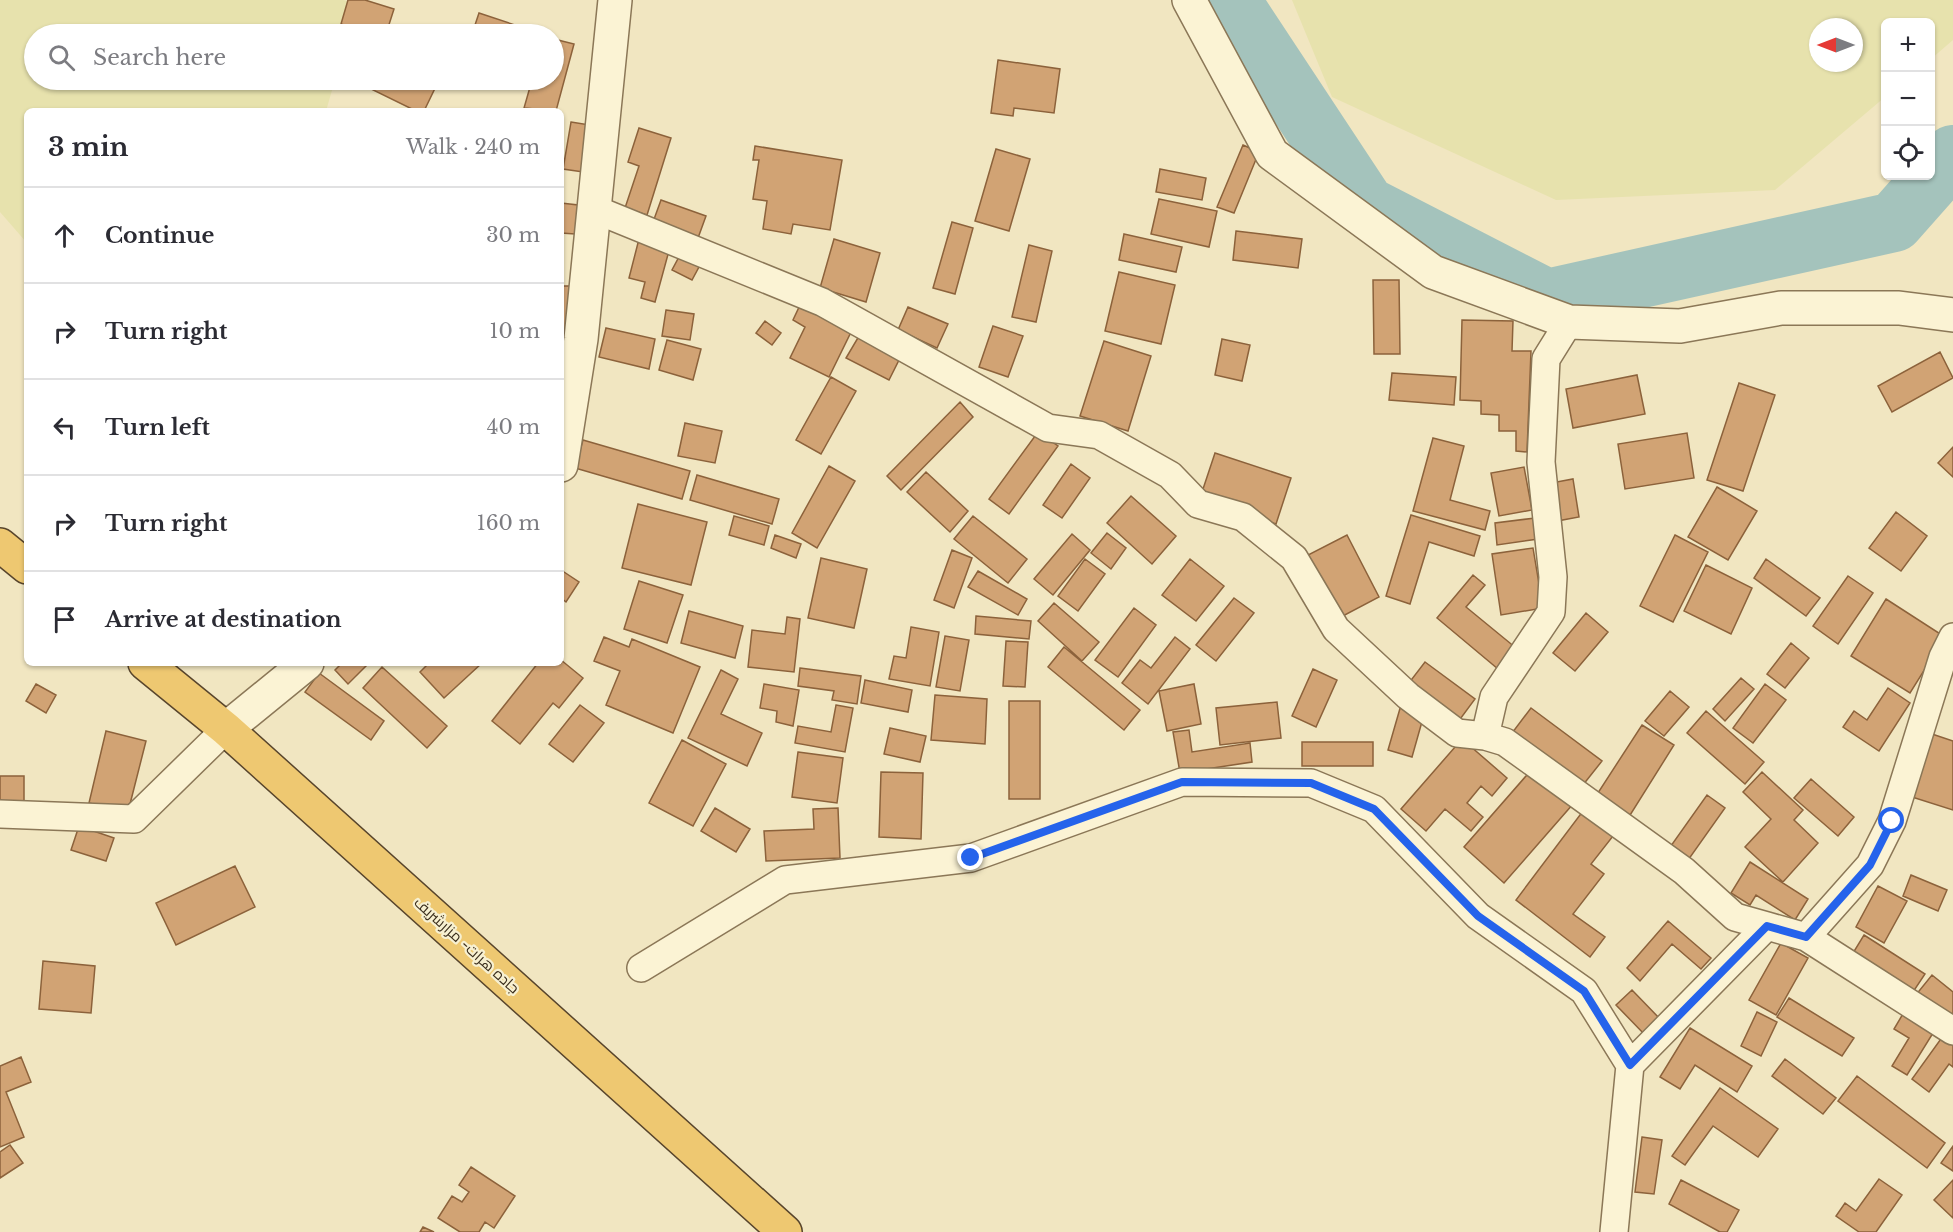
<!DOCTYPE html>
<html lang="en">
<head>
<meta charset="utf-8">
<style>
  body { margin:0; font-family:"Libre Baskerville",Cairo,serif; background:#f2f2f3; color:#2b2b33 }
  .controls { position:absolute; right:18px; top:18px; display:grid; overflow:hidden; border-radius:9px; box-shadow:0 2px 4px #0004 }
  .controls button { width:54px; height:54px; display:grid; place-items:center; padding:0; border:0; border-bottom:2px solid #e1e1e2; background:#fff; color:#2b2b33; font:30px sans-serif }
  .compass { position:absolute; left:1809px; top:18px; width:54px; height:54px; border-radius:50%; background:#fff; box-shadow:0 2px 4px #0004; rotate:270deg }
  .stop { position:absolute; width:18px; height:18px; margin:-14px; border:4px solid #2563eb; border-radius:50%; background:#fff }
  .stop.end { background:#2563eb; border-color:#fff; box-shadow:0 2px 6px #0008 }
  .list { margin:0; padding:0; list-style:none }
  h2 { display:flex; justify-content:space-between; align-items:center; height:78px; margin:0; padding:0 24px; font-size:26px }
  h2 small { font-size:20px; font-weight:400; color:#7c7c81 }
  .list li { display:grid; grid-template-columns:39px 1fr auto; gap:18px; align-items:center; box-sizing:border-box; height:96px; padding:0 24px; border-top:2px solid #e1e1e2 }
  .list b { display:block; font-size:22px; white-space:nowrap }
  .list em { font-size:20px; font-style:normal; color:#7c7c81 }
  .icon { flex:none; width:33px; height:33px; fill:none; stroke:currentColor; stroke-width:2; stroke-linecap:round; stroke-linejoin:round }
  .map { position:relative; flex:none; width:1953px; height:1232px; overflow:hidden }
  .search { position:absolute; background:#fff; box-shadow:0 2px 4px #0004; left:24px; top:24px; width:540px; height:66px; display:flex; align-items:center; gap:15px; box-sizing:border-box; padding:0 21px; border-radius:33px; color:#7c7c81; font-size:22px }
  .panel { position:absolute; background:#fff; box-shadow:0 2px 4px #0004; left:24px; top:108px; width:540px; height:558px; border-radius:9px }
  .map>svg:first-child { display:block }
</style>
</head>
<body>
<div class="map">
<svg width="1953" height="1232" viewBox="0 0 1953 1232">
  <rect width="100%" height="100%" fill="#f1e6c1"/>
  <path fill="#e7e2ad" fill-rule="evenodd" d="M0,0h343l13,3 -8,31h-314v46h301l-9,31h-299v132l-27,-31z
    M1292,0h661v40l-22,19 -1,-37h-44l-1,75 -110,93 -219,10 -224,-103zM1818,27h36v36h-36z"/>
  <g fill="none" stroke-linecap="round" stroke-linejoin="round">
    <path stroke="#a4c3bc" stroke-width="60" d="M1230,0l136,206 181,93 347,-77 59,-67"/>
  </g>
  <path fill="#d1a374" stroke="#8c623b" stroke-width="1.5" d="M348,0h17l29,9 -8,25h-29l2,-4 -18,-6z
    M479,13l51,17 -1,4h-57z
    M401,25l21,9h-25z
    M554,39l20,5 -18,67 -32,-3 8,-28h22z
    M998,60l62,9 -6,44 -40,-5 -1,8 -22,-3z
    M375,80h64l-15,31h-8l-45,-22z
    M492,80h22l-2,6z
    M571,122l19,3 -7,47 -20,-3z
    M639,128l32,10 -24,77 -22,-7 14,-42 -11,-4z
    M1243,145l16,7 -25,61 -17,-6z
    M755,146l87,14 -12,70 -37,-6 -2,10 -28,-5 4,-28 -14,-2 6,-39h-6z
    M996,149l34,10 -21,72 -34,-10z
    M1160,169l46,9 -4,22 -46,-8z
    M1159,199l58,12 -8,36 -58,-13z
    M661,200l45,16 -8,22 -45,-16z
    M561,203l17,2 -3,29 -14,-1z
    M952,222l21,6 -18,66 -22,-6z
    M1236,231l66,8 -4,29 -65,-8z
    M1124,234l58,13 -6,25 -57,-12z
    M639,239l31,8 -15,55 -14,-4 4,-16 -16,-4z
    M834,239l46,14 -14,49 -46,-14z
    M1029,245l23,6 -16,71 -24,-5z
    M680,255l20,10 -8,15 -20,-10z
    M1119,272l56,13 -14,59 -56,-13z
    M1373,280h26l1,74h-26z
    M561,286h9l1,57h-10z
    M801,303l52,25 -24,49 -39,-19 15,-31 -12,-7z
    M908,307l40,17 -11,24 -39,-18z
    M666,310l28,4 -4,26 -28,-4z
    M1462,320l51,1 -1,30h19l-4,101 -11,-1v-20h-17v-16l-18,-1v-13l-21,-1z
    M765,321l16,12 -9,12 -16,-12z
    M993,326l30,10 -15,41 -29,-10z
    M606,328l49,11 -6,30 -50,-12z
    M859,336l41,22 -11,22 -43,-22z
    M1222,339l28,6 -8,36 -27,-6z
    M667,340l34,9 -8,31 -34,-10z
    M1104,341l47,15 -23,75 -48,-15z
    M1940,352l13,26 -61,34 -14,-26z
    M1392,373l64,4 -2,28 -65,-5z
    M1637,375l8,39 -72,14 -7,-39z
    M831,377l25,14 -35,63 -25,-14z
    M1739,383l36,12 -32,96 -36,-11z
    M960,402l13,15 -72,73 -14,-14z
    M685,423l37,8 -7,32 -37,-7z
    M1038,432l20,14 -49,68 -20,-15z
    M1687,433l7,45 -69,11 -7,-45z
    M1433,438l31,8 -14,54 40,11 -5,19 -72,-19z
    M583,440l107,31 -8,28 -107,-31z
    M1953,447v30l-15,-14z
    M1215,453l76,25 -15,46 -76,-26z
    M1071,464l19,14 -28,40 -19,-13z
    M829,466l26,15 -38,67 -25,-15z
    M1524,467l8,43 -33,6 -8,-43z
    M926,472l42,39 -18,21 -43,-40z
    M697,475l82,24 -7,25 -82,-24z
    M1573,479l6,38 -22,4 -6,-38z
    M1717,487l40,24 -29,49 -40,-23z
    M1131,496l45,40 -24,28 -45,-41z
    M638,504l69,18 -16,63 -69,-17z
    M1896,512l31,24 -26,35 -32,-23z
    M1411,515l69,21 -6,20 -45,-14 -19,62 -24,-8z
    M734,516l35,10 -5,19 -35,-10z
    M973,516l54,43 -19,24 -54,-44z
    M1535,518l3,21 -41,6 -2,-22z
    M1107,533l19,15 -15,21 -20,-16z
    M1072,534l18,16 -37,45 -19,-16z
    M775,535l26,9 -5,14 -25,-10z
    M1347,535l32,62 -38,20 -33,-62z
    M1675,535l33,17 -35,70 -33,-16z
    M1533,548l10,60 -42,7 -9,-61z
    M952,550l20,8 -18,50 -20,-8z
    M821,558l46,11 -13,59 -46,-10z
    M1085,559l20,15 -27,37 -20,-15z
    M1190,559l34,27 -28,35 -34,-26z
    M1766,559l54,39 -14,18 -52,-38z
    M1706,565l46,23 -21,46 -47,-23z
    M561,570l18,12 -13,20 -5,-4z
    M978,571l49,28 -9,16 -50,-28z
    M1473,575l12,10 -19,22 50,41 -18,21 -61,-51z
    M1848,576l25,17 -35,51 -25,-18z
    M639,581l44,14 -16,48 -43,-14z
    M1234,598l20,15 -38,48 -20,-16z
    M1886,599l59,38 -35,56 -59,-37z
    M1054,603l45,39 -17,19 -44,-40z
    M1134,608l22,17 -38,52 -23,-17z
    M689,611l54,15 -8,32 -54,-15z
    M1586,613l22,19 -33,39 -22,-18z
    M976,616l55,5 -2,18 -54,-5z
    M787,617l13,2 -6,53 -46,-5 4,-37 33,4z
    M911,627l28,5 -9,54 -41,-7 5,-23 12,2z
    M945,636l24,4 -9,51 -24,-4z
    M604,637l25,10 3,-8 68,28 -27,66 -67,-28 14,-34 -26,-10z
    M1175,637l15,12 -42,55 -26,-21 18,-23 11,8z
    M1006,641l22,1 -3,45 -22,-1z
    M1791,643l18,15 -24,30 -18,-14z
    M1064,647l76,63 -16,20 -76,-63z
    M561,660l22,18 -24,30 -6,-5 -33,41 -28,-23 46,-58h23z
    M1425,662l50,37 -20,27 -50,-38z
    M342,663h27l-21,21 -13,-14z
    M429,663h53l-38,35 -24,-26z
    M382,667l65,59 -20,22 -64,-60z
    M800,668l61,8 -4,28 -25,-4 2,-9 -36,-5z
    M1313,669l24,11 -21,47 -24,-11z
    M721,670l17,9 -17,35 41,19 -15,33 -59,-28z
    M319,673l65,48 -13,19 -66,-48z
    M1741,678l13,11 -29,32 -12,-12z
    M865,680l47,10 -4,22 -47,-9z
    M36,684l20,11 -10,18 -20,-12z
    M764,684l35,6 -6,36 -17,-4 1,-11 -17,-3z
    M1194,684l7,40 -34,7 -8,-40z
    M1765,684l21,16 -33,43 -20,-15z
    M1888,688l22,15 -31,48 -36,-24 11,-16 13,9z
    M1670,691l19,16 -25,29 -19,-15z
    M935,695l52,4 -2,45 -54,-4z
    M1009,701h31v98h-31z
    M1277,702l4,36 -61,7 -4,-37z
    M580,705l24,18 -31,39 -24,-18z
    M836,705l17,3 -8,44 -50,-9 3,-17 33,6z
    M1401,705l24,6 -13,46 -24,-7z
    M1531,708l71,53 -23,29 -70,-53z
    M1706,711l58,51 -19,22 -58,-51z
    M1642,725l32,20 -47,75 -33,-21z
    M890,728l36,8 -6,26 -36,-8z
    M1189,730l3,22 58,-9 2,19 -72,11 -7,-41z
    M106,731l40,10 -18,71 -39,-9z
    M1932,734l21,7v69l-41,-13z
    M1462,739l45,39 -15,18 -11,-10 -14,17 16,14 -12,14 -26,-22 -19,22 -25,-22z
    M682,740l44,24 -33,62 -44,-23z
    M1302,742h71v24h-71z
    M798,752l45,6 -6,45 -45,-6z
    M1533,768l40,36 -69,79 -40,-36z
    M881,772l42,1 -2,66 -42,-2z
    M1762,772l41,38 -9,10 24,23 -35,39 -38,-35 26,-28 -28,-27z
    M0,776h24v25h-24z
    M1811,779l43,38 -16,19 -44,-38z
    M1707,795l18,13 -39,55 -18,-13z
    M1586,807l31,24 -26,33 13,10 -31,40 32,23 -15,20 -74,-57z
    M715,808l35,21 -14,23 -35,-21z
    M838,808l2,50 -74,3 -2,-30 50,-2 -1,-20z
    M79,826l35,12 -8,23 -35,-11z
    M1750,862l58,37 -13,21 -39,-25 -6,10 -19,-12z
    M235,866l20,41 -79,38 -20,-42z
    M1911,875l36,15 -9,21 -35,-15z
    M1878,886l29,15 -23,42 -28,-16z
    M1668,921l43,37 -10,11 -29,-25 -32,37 -13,-13z
    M1864,935l61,39 -12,18 -60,-39z
    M1781,943l27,15 -32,57 -27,-15z
    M43,961l52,5 -4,47 -52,-4z
    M1932,975l21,17v27l-38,-23z
    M1632,990l30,31 -16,15 -30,-31z
    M1789,998l65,40 -12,18 -65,-39z
    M1907,1007l31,18 -31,50 -15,-9 17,-28 -15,-9z
    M1757,1012l20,10 -16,34 -20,-10z
    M1690,1028l62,38 -15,26 -42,-27 -15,24 -20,-12z
    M1943,1036l10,7v24l-4,-3 -20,28 -17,-13z
    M21,1057l10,25 -25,10 18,45 -24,10v-81z
    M1785,1059l51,39 -13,16 -51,-38z
    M1857,1076l88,67 -18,25 -89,-67z
    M1720,1088l58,41 -20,28 -45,-31 -28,39 -13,-9z
    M1642,1137l20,3 -8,54 -19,-2z
    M10,1145l13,18 -23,15v-26z
    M1953,1146v25l-12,-8z
    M471,1167l44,29 -21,32 -9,-6 -6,10h-19l-22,-14 14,-22 10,6 7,-10 -10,-7z
    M1879,1179l23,16 -26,37h-17l-23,-16 9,-13 11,8z
    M1681,1180l58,30 -12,22h-7l-51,-28z
    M1953,1180v38l-19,-18z
    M423,1227l11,5h-14z"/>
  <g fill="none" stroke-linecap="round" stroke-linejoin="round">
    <g stroke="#8b7757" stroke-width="30">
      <path id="minor" d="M594,209l228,93 226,126 51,7 71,40 28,29 45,13 51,41 42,71 72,67 49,37 28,3 20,6 179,129 51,46 32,9
        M1485,736l9,-39 57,-85 2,-35 -12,-115 5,-103 23,-37
        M0,814l134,5 92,-90
        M1806,937l64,-72 22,-44 51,-164 10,-20
        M641,968l144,-88 186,-22 211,-76 129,1 63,26 104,107 106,75 46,74
        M1614,1232l16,-167 137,-139 39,11 147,94"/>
    </g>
    <g stroke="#8b7757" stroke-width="36">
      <path id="tertiary" d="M1189,0l83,154 161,118 136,50 111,4 101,-18h118l54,7
        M561,465l20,-126 34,-339
        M226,729l81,-66"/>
    </g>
    <g stroke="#58452c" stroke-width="36">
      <path id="trunk" d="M0,545l27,22
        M145,663l81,66 559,503"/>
    </g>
    <use href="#minor" stroke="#fbf3d4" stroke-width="27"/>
    <use href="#tertiary" stroke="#fbf3d4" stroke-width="33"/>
    <use href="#trunk" stroke="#eec871" stroke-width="33"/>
  </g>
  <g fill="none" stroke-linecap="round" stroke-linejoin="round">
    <path stroke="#2563eb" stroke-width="8" d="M971,858l211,-76 129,1 63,26 104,107 106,75 46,74 137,-139 39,11 64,-72 22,-44"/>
  </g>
  <g text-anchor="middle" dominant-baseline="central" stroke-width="4.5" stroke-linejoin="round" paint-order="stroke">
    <g font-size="15" fill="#3a2d1c" stroke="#f7f0d1">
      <text transform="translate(467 945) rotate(42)">جاده هرات- مزارشریف</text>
    </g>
  </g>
</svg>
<div class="controls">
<button>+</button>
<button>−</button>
<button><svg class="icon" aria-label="locate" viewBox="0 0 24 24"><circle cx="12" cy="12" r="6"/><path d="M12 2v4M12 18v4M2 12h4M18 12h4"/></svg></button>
</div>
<svg class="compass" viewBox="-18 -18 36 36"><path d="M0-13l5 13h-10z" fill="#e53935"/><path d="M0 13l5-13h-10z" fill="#7c7c81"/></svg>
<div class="stop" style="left:1892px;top:821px"></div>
<div class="stop end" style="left:971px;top:858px"></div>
<div class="search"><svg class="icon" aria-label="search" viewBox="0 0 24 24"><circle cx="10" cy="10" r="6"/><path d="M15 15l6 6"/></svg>Search here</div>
<section class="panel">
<h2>3 min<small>Walk · 240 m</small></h2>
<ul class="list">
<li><svg class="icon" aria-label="ahead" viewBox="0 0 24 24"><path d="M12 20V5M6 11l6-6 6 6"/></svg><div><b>Continue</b></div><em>30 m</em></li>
<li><svg class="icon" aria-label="right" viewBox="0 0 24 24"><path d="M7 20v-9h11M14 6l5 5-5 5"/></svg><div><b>Turn right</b></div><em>10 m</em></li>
<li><svg class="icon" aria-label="left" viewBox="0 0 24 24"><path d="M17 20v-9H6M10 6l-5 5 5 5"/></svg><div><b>Turn left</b></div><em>40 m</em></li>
<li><svg class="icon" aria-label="right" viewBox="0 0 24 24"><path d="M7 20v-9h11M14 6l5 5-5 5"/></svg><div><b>Turn right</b></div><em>160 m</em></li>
<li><svg class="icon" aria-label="arrive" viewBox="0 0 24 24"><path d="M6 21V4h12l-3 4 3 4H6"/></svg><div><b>Arrive at destination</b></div></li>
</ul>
</section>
</div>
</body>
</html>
